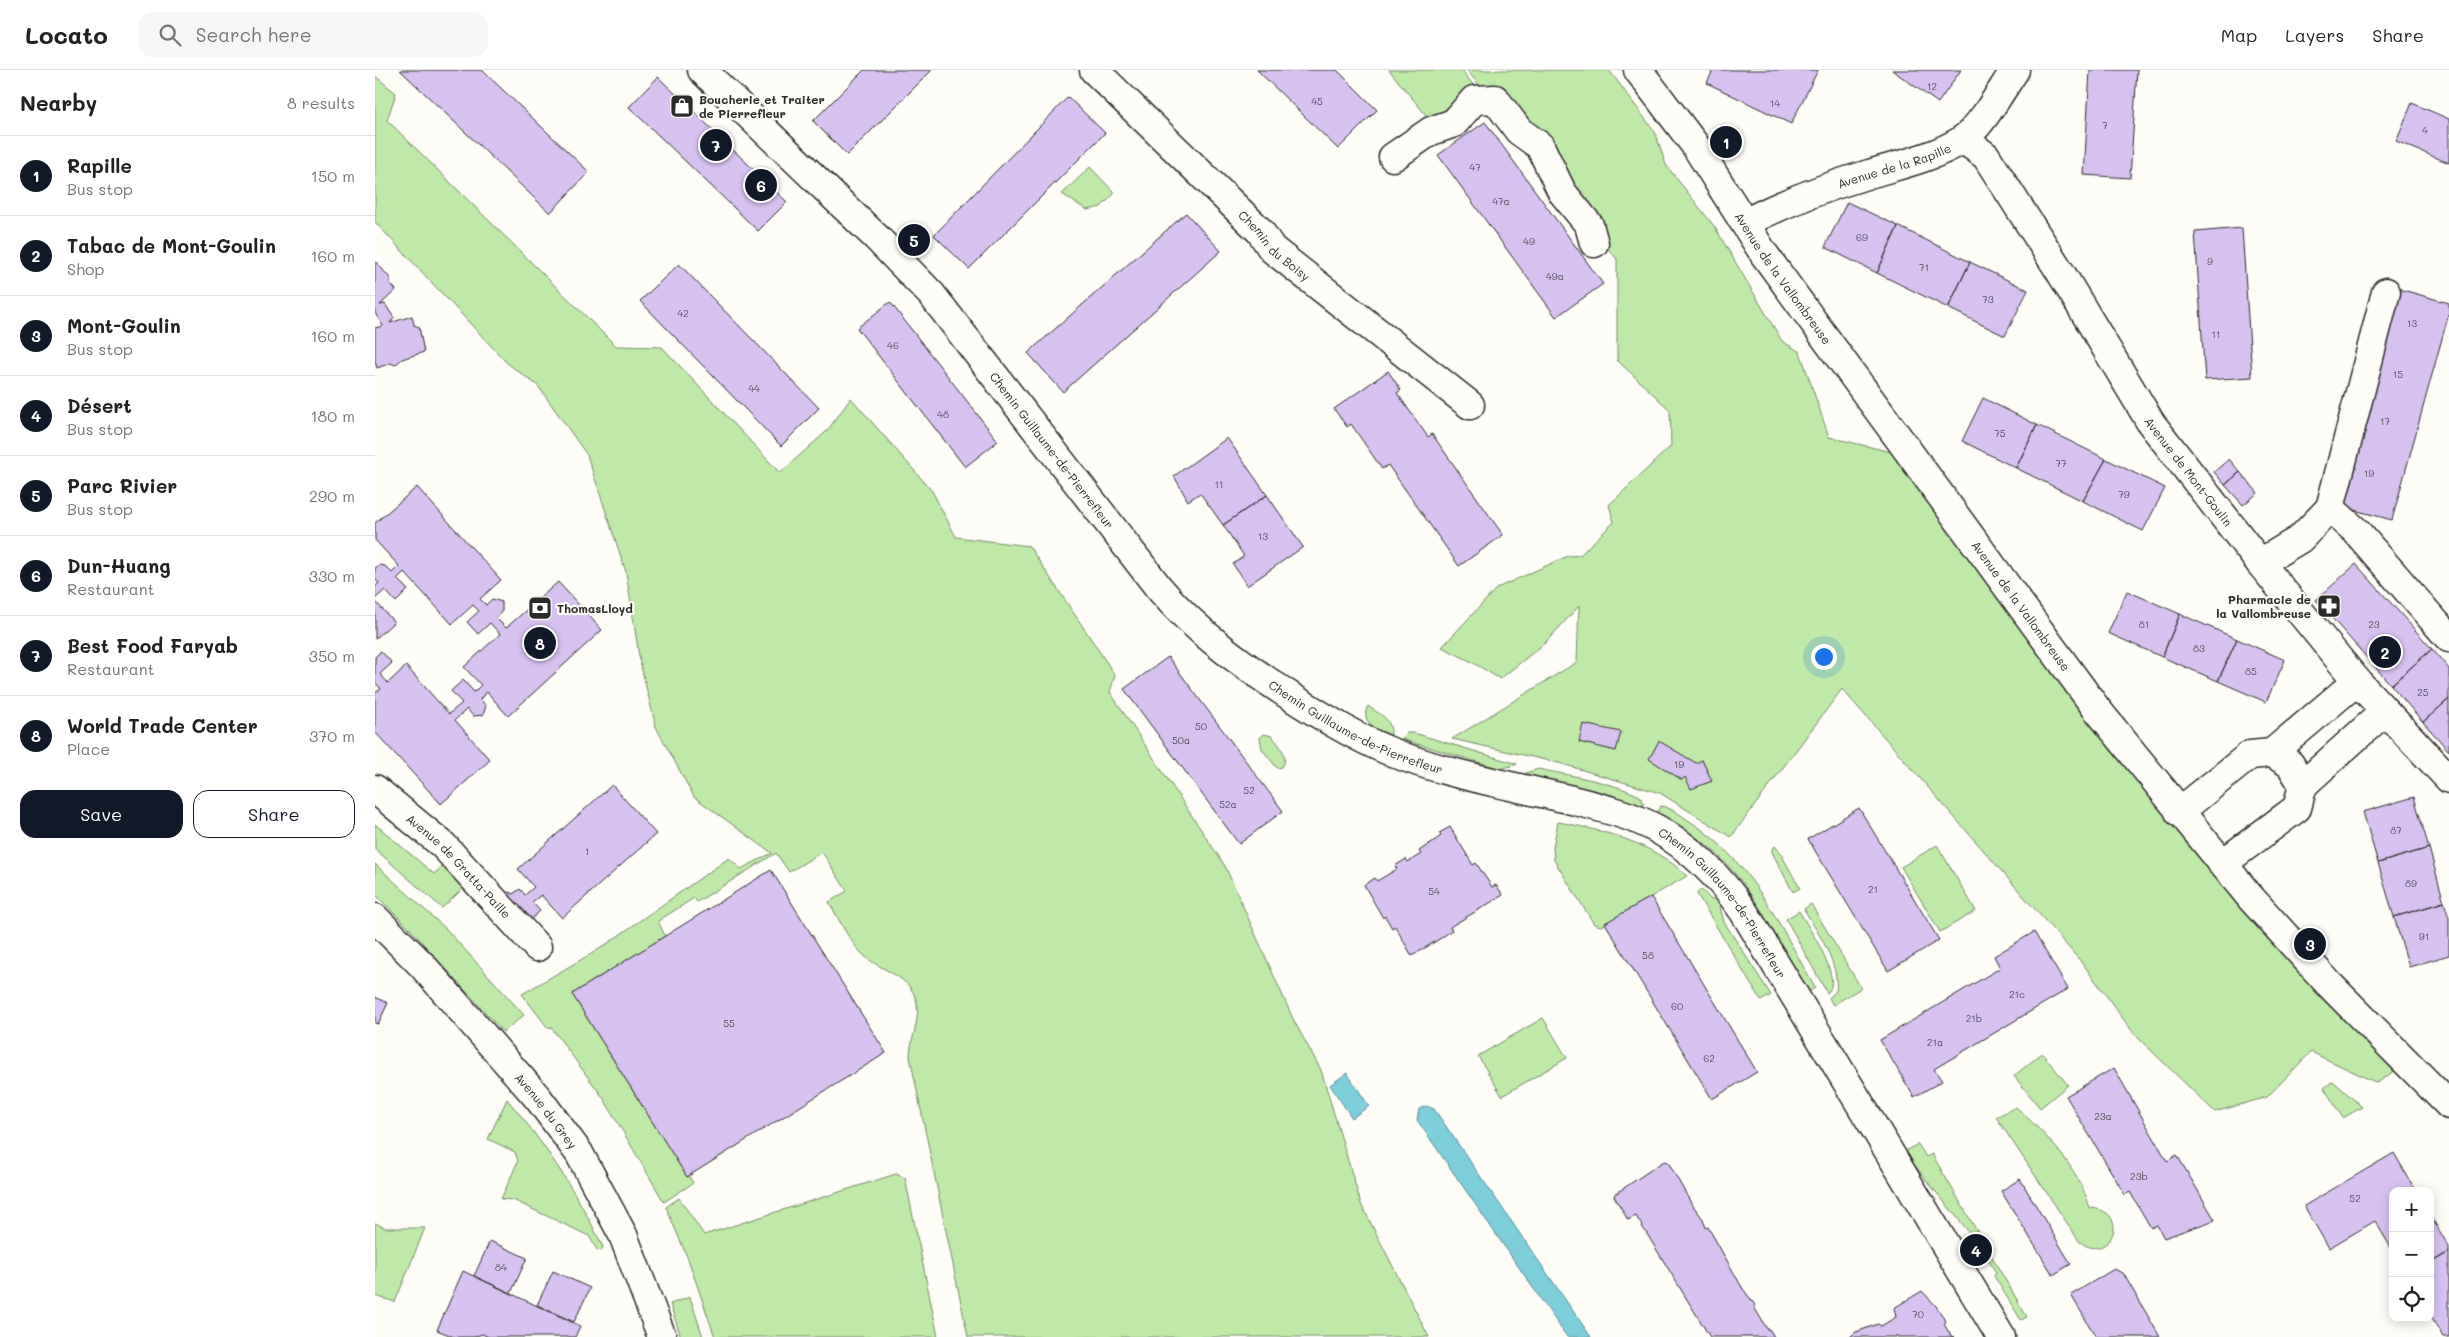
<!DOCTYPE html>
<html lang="en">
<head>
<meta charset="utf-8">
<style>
  body { margin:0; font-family:Mali,sans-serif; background:#f6f6f6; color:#202124 }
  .controls { position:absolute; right:15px; bottom:15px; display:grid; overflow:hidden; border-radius:10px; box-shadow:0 2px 12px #0003 }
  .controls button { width:45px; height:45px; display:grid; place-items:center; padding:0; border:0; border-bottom:1px solid #e0e0e0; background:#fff; color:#202124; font:25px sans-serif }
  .you { position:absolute; left:1448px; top:586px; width:18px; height:18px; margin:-12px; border:4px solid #fff; border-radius:50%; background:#1a73e8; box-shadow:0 0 0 8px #1a73e833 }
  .badge { display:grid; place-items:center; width:32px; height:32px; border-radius:50%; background:#111827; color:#fff; font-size:16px; font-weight:700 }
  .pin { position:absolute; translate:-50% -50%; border:2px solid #fff; box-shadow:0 1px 5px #0006 }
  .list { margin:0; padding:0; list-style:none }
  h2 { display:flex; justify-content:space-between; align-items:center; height:65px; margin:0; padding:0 20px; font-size:21px }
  h2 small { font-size:16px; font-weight:400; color:#757577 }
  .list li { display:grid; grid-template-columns:32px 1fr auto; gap:15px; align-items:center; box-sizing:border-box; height:80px; padding:0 20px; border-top:1px solid #e0e0e0 }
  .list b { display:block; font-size:19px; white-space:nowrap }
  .list p { margin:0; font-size:16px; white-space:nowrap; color:#757577 }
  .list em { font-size:16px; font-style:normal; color:#757577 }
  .actions { display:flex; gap:10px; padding:15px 20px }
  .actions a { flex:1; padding:11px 0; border:1px solid #111827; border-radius:15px; text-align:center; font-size:18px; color:#111827 }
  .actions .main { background:#111827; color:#fff }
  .icon { flex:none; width:28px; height:28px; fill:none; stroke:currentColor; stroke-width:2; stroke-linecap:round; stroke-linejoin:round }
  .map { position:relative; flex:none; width:2074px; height:1267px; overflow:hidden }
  header { display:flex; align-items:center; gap:30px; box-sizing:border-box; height:70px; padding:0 25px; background:#fff; border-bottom:1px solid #e0e0e0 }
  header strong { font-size:24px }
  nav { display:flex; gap:28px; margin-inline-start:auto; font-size:18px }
  .search { width:350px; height:45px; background:#f6f6f6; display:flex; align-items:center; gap:12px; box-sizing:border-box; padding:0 18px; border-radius:15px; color:#757577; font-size:19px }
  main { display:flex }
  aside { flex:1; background:#fff }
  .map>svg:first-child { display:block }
</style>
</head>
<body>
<header>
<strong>Locato</strong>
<div class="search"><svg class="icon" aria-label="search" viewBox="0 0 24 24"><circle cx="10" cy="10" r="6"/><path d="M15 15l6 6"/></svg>Search here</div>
<nav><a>Map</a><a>Layers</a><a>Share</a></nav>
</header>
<main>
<aside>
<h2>Nearby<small>8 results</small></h2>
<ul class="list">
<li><span class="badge">1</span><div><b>Rapille</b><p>Bus stop</p></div><em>150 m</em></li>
<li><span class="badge">2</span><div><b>Tabac de Mont-Goulin</b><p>Shop</p></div><em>160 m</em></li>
<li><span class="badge">3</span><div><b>Mont-Goulin</b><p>Bus stop</p></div><em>160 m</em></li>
<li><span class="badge">4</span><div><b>Désert</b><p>Bus stop</p></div><em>180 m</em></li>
<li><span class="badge">5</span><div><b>Parc Rivier</b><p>Bus stop</p></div><em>290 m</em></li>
<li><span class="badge">6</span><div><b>Dun-Huang</b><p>Restaurant</p></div><em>330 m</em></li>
<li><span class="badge">7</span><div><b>Best Food Faryab</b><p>Restaurant</p></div><em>350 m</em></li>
<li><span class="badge">8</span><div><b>World Trade Center</b><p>Place</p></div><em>370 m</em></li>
</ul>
<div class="actions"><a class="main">Save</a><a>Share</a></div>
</aside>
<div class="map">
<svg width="2074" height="1267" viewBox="0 0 2074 1267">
  <rect width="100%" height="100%" fill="#fdfcf7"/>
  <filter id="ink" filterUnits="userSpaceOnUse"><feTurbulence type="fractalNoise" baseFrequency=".02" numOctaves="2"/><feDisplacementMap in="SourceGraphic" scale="10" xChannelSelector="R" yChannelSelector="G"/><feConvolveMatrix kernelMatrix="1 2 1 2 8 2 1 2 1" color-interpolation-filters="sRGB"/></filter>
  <g filter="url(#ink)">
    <path fill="#bfe9a6" stroke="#758a68" d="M1014,0h73l14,19 -46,31z
      M1092,0h142l46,62 11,33 48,61 68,115 18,11 29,85 62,15 222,299 139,149 144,170 -19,13 -66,-31 -44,45 -52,15 -80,-77 -52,-71 -241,-275 -111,148 -71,-44 -101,-30 -107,-24 125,-77 2,-56 -34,37 -45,36 -28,-17 -30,-15 55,-59 71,-32 12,-1 34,-33 -5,-17 62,-59 -1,-36 -53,-50v-101l-20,-23z
      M0,6l21,17 -9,27 229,226 46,1 118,126 47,-42 24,-33 81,93 24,46 73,9 86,129 -5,17 115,174 69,155 27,49 40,134 68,133h-461l-58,-280c0,-18 10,-35 7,-53 -4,-26 -31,-32 -49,-45 -17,-13 -28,-38 -39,-57l18,-11 -25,-39 -33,20 -13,-19 -79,49 -3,-4 -36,23 7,15 -93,58 115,183 2,-1 4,7 -29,19 -60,-103 -53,-72 -3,1 -26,-34 79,-46 128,-90 12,11 31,-16 -78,-56 -38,-70 -16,-65 -14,-90 -39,-117 -49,-69 -31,-23 -132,-141z
      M715,97l25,26 -14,14 -14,3 -25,-16z
      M993,636c12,9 24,12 23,29 -13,-4 -32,-13 -23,-29z
      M1032,663h7l103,31 -16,5 -100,-30z
      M889,664l8,2c6,8 18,20 10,31l-5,1 -15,-19 -2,-11z
      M1163,699c34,7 71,12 102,27l4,8 -2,3 -45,-16 -71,-15v-3z
      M1286,736c11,2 21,10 30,16 61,40 90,105 124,166l-8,5c-26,-46 -48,-96 -85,-134 -18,-19 -43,-33 -66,-46z
      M1183,752c45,8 95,21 129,54l-86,50 -7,-2 -40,-64 -1,-13z
      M0,754l59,50 14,-13 20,23 -26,24 -67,-59z
      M1562,775l39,66 -36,21 -39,-65z
      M1400,776l9,10 -1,2 17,30 -7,4 -21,-40v-3z
      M0,794l72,66 77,85 -21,17 -94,-104 -34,-34z
      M1326,819l10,11 6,-4 7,26 47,73 -10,6 -64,-107z
      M1436,834l50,84 -28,17 -4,-7 7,-7c4,-28 -19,-59 -32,-82z
      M1424,841c9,16 45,68 28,82l-41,-74z
      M1168,948l24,40 -65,38 -24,-40z
      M1667,983l26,32 -28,23 -26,-32z
      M1958,1011l29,26 -19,11 -19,-30z
      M132,1029c39,46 70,94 96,148l-2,4 -4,-1 -8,-14 -76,-36 -12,-1 17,-38 -3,-9 -27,-13z
      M1641,1037c31,29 62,59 74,101 44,2 19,59 -11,33l-83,-124z
      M1543,1074l8,13 6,-3 95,163 -6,3 -27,-44 2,-3c-24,-45 -63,-79 -91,-122z
      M521,1104l9,4 33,159h-223l-27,-78 -22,-52 13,-9 25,37z
      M0,1153l10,5h40l-30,74 -20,-6z
      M315,1227l13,40h-22l-11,-33z"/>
    <path fill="#7fcedb" stroke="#5d8d95" d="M972,1003l22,33 -17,12 -22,-33z
      M1051,1036l8,3 157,228h-24l-150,-217 2,-11z"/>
    <path fill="#d7c1f1" stroke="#2b2b2b" d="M25,0h82l107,102 -39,41z
      M489,0h68l-85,85 -34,-34z
      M882,0h80l40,40 -39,39z
      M1338,0h105l-27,54 -84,-41z
      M1517,0h69l-23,33z
      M1715,0h47l-7,108 -46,-3z
      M283,7l129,125 -29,29 -129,-124z
      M693,27l37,36 -136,136 -35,-34z
      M2037,33l37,16v44l-53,-22z
      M1110,52l118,162 -47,33 -118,-162z
      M1472,132l51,24 -21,47 -52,-26z
      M811,143l35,38 -158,141 -35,-39z
      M1523,156l72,36 -22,46 -71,-35z
      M1867,158l10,149 -47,3 -10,-148z
      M0,191l15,17v5l6,7 -16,15 5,-1 9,14 -4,5 22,-7 2,9 5,2 5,25 -22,7 -7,6 -4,-2 -14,5 -2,-7v-33l8,-2 -8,-13z
      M1595,192l58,28 -23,46 -57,-28z
      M304,194l140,144 -38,38 -141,-145z
      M2024,219l50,14v10l-57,207 -53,-14z
      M515,232l108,139 -33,26 -108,-139z
      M1013,301l13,19 -4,3 31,44 4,-3 71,101 -44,31 -71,-101 -6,4 -31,-45 -4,3 -13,-18z
      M1608,328l54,27 -21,43 -54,-27z
      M1662,355l69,34 -23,42 -67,-33z
      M852,368l40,57 -44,30 -23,-32 -12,8 -14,-25z
      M1731,389l59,29 -22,43 -60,-30z
      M1854,389l11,13 -15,13 -11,-13z
      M1865,402l18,21 -15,12 -18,-20z
      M42,417l84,93 -21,19 6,6 6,-6 10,3v9l-6,7 10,10 52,-46 44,48 -94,86 -21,-24 -7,7 6,7 -3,9 -10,1 -6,-7 -12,11 35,40 -49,44 -66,-72v-39l6,-4 -6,-7v-25l6,-6 11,12 -12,11 8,9 18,-17 43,48 13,-11 -11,-12 12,-11 11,12 7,-7 -17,-18 36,-33 -10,-11 -12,11 -11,-12 12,-11 -6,-6 -21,19 -48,-52 -7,7 11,11 -12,12 -11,-12 -10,9v-12l4,-4 -4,-4v-11l4,-3 6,1 7,7 7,-7 -24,-26v-17z
      M892,425l36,52 -56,39 -14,-22 11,-8 -21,-31z
      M1981,494l76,85 -41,36 -75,-85z
      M1752,521l53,23 -18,43 -54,-24z
      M0,531l19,21 -19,17z
      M1805,544l57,25 -19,42 -56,-24z
      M1862,569l48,21 -19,42 -48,-21z
      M2057,579l17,20v30l-26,23 -32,-37z
      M793,587l115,154 -44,33 -115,-155z
      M2074,629v52l-26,-29z
      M1208,654l38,8 -5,19 -37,-9z
      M1284,671l37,22 6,-3 10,21 -21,8 -6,-12 -3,3 -33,-21z
      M237,715l44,49 -94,84 -21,-23 -9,7 8,9 -16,15 -20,-32 5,-2 4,2 7,-5 5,6 9,-8 -16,-18z
      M2039,727l15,51 -51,15 -15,-51z
      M1484,738l80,132 -51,31 -80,-132z
      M1075,757l23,38 3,-2 16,24 4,-2 7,10 -53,32 2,3 -11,8 -29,18 -17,-30 -3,2 -7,-12 -2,2 -19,-33 11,-7 2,3 20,-12 -2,-3 11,-7 2,3 13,-8 -2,-3 22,-15 -2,-3z
      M2054,778l15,54 -50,15 -16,-54z
      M396,800l115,183 -199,124 -115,-183z
      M1276,827l106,175 -45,27 -107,-176z
      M2069,832l5,16v37l-40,12 -15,-50z
      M1659,862l34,57 -134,80 8,12 -28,16 -34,-57 120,-72 -6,-12z
      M0,927l13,6 -10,21 -3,-1z
      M1739,998l53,93 10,-6 38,65 -51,18 -7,-13 -6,3 -21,-36 -5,3 -59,-99z
      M2019,1083l22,38h-23v60l-18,-30 -46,27 -25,-42z
      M1289,1091l4,1 23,41 12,16 3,9 2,-1 35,62 12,16 -1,2 13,22 3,1 4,7h-64l-74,-121 -8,4 -14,-24 1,-2z
      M1645,1109l51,85 -18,11 -52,-84z
      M2055,1145l19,32v5l-19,11z
      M115,1171l37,17 -16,35 -37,-17z
      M2074,1182v85h-6l-13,-22v-52z
      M1739,1199l9,4 37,64h-64l-25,-42z
      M88,1201l117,55 -5,11h-86l-7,-3 -8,3h-20l-17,-7z
      M178,1201l37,17 -16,34 -37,-17z
      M1547,1221l14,15 10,15 -2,3 7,12 4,1h-105l6,-5 22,-8 3,2 15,-9 -2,-9z"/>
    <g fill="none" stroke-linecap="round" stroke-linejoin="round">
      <g stroke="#2b2b2b" stroke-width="31">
        <g id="minor">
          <path id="s1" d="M327,0l175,168 55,57 227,293c38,45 85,78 134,110 30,19 62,39 96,53 55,23 120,34 179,48 30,8 62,15 89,30 36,20 64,50 87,83l257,425"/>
          <path id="s2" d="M719,0l166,161 12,18 198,156"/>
          <path id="s3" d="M1263,0l57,75 69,109 332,454 154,189 79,87 120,121"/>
          <path id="s4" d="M1588,69l23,17 75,117 90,150 109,140 97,118 92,98"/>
          <path d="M1018,87l38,-26 23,-8 20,-23 21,-1 24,32 21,15 22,46 27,33 5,18"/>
          <path id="s5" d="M1370,153c40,-21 81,-36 124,-49 30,-9 66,-17 93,-34 20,-14 39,-50 53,-70"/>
          <path d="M1955,438l26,23 93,107"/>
          <path d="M1885,493l40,-24 30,-31 56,-216"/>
          <path d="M1897,683l85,-72"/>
          <path d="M1928,715l81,-73"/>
          <path id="s6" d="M0,719l68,56 94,102"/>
          <path d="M1804,742l71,-57 22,-2 18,11 13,21 -6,23 -75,56"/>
          <path id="s7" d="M0,848l47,47 116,133 41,55 44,82 39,102"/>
        </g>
      </g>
      <use href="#minor" stroke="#fdfcf7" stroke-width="28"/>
    </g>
  </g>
  <defs>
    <g id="shop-square" transform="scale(1.25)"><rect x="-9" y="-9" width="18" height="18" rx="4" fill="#2b2b2b" stroke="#fdfcf7"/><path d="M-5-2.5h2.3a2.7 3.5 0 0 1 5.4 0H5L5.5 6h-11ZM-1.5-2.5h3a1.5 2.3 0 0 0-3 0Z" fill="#fff"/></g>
    <g id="pharmacy-square" transform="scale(1.25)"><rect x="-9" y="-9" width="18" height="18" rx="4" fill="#2b2b2b" stroke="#fdfcf7"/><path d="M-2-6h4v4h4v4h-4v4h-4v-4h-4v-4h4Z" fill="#fff"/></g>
    <g id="bank-square" transform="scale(1.25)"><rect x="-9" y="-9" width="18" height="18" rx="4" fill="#2b2b2b" stroke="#fdfcf7"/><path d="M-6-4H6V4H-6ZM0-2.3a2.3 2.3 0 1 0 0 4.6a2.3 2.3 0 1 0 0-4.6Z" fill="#fff"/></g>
  </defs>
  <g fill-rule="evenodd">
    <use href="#shop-square" x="307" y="36"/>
    <use href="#pharmacy-square" x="1954" y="536"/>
    <use href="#bank-square" x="165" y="538"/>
  </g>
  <g text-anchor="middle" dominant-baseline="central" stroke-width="4.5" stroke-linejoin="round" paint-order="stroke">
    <g font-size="10" fill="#56505c">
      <text x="1557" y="16">12</text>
      <text x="942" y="31">45</text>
      <text x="1400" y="33">14</text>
      <text x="1730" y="55">7</text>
      <text x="2050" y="60">4</text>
      <text x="1100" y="97">47</text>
      <text x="1126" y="131">47a</text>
      <text x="1487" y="167">69</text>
      <text x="1154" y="171">49</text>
      <text x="1835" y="191">9</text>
      <text x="1549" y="197">71</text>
      <text x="1180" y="206">49a</text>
      <text x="1613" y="229">73</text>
      <text x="308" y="243">42</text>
      <text x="2037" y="253">13</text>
      <text x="1841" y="264">11</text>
      <text x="518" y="275">46</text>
      <text x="2023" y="304">15</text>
      <text x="379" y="318">44</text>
      <text x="568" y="344">48</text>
      <text x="2010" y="351">17</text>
      <text x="1625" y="363">75</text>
      <text x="1686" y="393">77</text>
      <text x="1994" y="403">19</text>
      <text x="844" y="414">11</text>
      <text x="1749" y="424">79</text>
      <text x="888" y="466">13</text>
      <text x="1769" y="554">81</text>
      <text x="1999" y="554">23</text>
      <text x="1824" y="578">83</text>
      <text x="1876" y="601">85</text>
      <text x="2048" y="622">25</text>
      <text x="826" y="656">50</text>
      <text x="806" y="670">50a</text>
      <text x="1304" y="694">19</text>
      <text x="874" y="720">52</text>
      <text x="853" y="734">52a</text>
      <text x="2021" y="760">87</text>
      <text x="212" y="781">1</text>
      <text x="2036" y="813">89</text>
      <text x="1498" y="819">21</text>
      <text x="1059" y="821">54</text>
      <text x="2049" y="866">91</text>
      <text x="1273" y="885">58</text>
      <text x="1642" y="924">21c</text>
      <text x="1302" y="936">60</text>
      <text x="1599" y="948">21b</text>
      <text x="354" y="953">55</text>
      <text x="1560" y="972">21a</text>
      <text x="1334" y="988">62</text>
      <text x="1728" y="1046">23a</text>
      <text x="1764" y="1106">23b</text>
      <text x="1980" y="1128">52</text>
      <text x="126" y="1197">84</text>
      <text x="1543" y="1244">70</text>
    </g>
    <g font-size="12" font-weight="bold" fill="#2b2b2b" stroke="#fdfcf7" text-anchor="start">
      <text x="324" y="29">Boucherie et Traiter<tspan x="324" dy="14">de Pierrefleur</tspan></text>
      <text x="1936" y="529" text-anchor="end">Pharmacie de<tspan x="1936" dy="14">la Vallombreuse</tspan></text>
      <text x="182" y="538">ThomasLloyd</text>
    </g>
    <g font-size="12" fill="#2b2b2b" stroke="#fdfcf7">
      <text stroke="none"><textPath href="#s5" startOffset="160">Avenue de la Rapille</textPath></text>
      <text stroke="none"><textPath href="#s2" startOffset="252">Chemin du Boisy</textPath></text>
      <text stroke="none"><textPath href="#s3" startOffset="254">Avenue de la Vallombreuse</textPath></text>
      <text stroke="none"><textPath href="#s1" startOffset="518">Chemin Guillaume-de-Pierrefleur</textPath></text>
      <text stroke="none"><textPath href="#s4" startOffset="404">Avenue de Mont-Goulin</textPath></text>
      <text stroke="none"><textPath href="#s3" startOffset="659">Avenue de la Vallombreuse</textPath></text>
      <text stroke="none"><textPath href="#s1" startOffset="936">Chemin Guillaume-de-Pierrefleur</textPath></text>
      <text stroke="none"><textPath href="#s6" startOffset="114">Avenue de Gratta-Paille</textPath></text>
      <text stroke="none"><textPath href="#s1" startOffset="1356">Chemin Guillaume-de-Pierrefleur</textPath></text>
      <text stroke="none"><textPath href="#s7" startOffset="258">Avenue du Grey</textPath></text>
    </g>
  </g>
</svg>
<div class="controls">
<button>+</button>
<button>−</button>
<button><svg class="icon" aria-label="locate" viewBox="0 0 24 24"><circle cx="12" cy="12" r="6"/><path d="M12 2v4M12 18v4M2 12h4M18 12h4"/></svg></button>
</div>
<div class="you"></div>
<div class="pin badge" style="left:1351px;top:72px">1</div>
<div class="pin badge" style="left:2010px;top:582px">2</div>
<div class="pin badge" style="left:1935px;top:874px">3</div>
<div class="pin badge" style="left:1601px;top:1180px">4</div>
<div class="pin badge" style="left:539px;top:170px">5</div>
<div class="pin badge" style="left:386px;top:115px">6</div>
<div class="pin badge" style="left:341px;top:75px">7</div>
<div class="pin badge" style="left:165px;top:573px">8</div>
</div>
</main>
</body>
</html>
